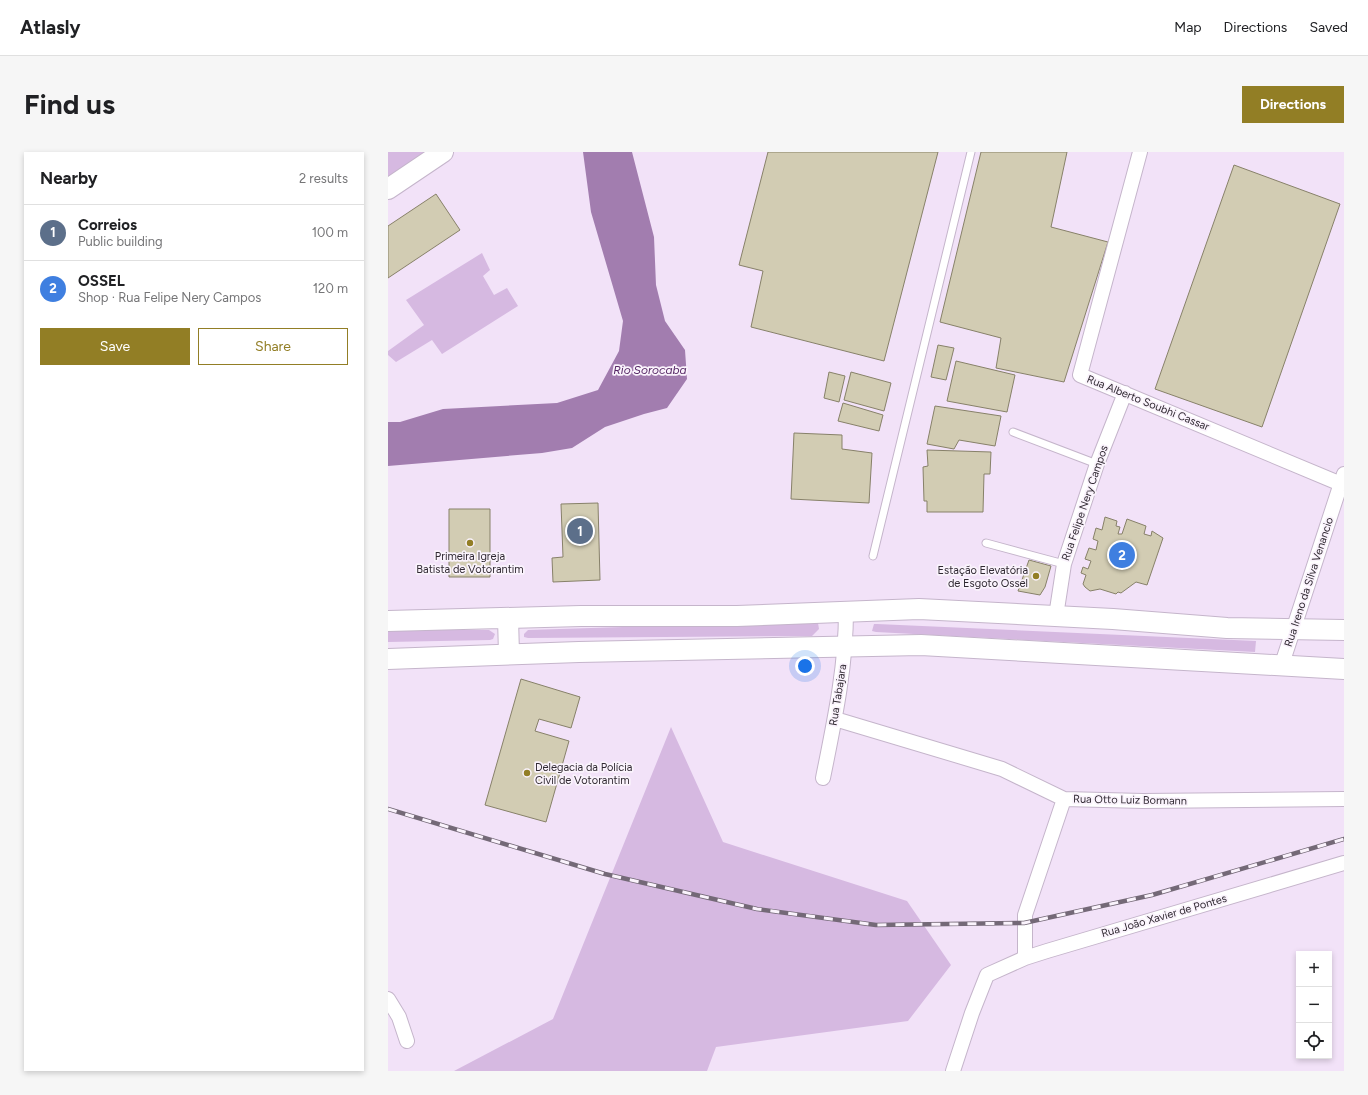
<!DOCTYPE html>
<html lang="en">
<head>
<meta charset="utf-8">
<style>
  body { margin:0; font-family:Figtree,sans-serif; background:#f6f6f6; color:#202124 }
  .controls { position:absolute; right:12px; bottom:12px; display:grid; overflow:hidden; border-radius:0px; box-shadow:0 2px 6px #0003 }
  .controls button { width:36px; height:36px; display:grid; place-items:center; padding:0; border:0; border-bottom:1px solid #e0e0e0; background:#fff; color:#202124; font:20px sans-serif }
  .you { position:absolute; left:417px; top:514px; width:14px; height:14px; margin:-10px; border:3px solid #fff; border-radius:50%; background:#1a73e8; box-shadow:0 0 0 6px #1a73e833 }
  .badge { display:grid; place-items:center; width:26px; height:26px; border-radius:50%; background:#927e25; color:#fff; font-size:13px; font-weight:700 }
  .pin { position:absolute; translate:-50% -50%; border:2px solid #fff; box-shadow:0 1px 4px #0006 }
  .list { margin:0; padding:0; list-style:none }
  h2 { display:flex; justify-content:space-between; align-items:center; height:52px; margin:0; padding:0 16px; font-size:17px }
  h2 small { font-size:13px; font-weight:400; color:#757577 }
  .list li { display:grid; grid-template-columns:26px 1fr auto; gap:12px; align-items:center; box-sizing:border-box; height:56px; padding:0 16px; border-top:1px solid #e0e0e0 }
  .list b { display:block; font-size:15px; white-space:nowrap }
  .list p { margin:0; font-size:13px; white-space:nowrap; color:#757577 }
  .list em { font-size:13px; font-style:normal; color:#757577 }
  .actions { display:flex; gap:8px; padding:12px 16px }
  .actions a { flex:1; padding:9px 0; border:1px solid #927e25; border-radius:0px; text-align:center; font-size:14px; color:#927e25 }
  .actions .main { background:#927e25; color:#fff }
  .icon { flex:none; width:22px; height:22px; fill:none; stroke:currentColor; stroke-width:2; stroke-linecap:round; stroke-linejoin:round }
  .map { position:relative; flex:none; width:956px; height:919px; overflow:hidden; border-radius:0px }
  header { display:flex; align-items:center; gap:24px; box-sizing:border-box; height:56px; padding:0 20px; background:#fff; border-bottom:1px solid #e0e0e0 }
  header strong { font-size:19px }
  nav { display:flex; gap:22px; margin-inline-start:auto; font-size:14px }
  .intro { display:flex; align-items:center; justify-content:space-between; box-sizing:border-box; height:96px; padding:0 24px }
  h1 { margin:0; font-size:28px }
  .button { padding:10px 18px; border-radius:0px; background:#927e25; color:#fff; font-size:14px; font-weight:700 }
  main { display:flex; gap:24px; padding:0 24px }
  aside { flex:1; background:#fff; border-radius:0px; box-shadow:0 2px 6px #0003 }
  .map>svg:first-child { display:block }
</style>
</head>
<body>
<header>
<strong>Atlasly</strong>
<nav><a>Map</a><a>Directions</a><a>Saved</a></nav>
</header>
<div class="intro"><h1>Find us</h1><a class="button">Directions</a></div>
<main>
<aside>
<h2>Nearby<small>2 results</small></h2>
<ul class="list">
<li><span class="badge" style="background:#5c6f8a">1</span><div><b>Correios</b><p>Public building</p></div><em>100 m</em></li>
<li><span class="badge" style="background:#3f7fe0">2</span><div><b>OSSEL</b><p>Shop · Rua Felipe Nery Campos</p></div><em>120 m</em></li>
</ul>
<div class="actions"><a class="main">Save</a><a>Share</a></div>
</aside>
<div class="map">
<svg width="956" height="919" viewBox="0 0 956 919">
  <rect width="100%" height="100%" fill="#f2e2f8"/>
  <path fill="#d6b9e1" d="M0,0h40l-40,26z
    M94,101l8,17 -7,6 11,19 13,-7 11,18 -76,48 -10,-14 -36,22 -8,-7v-4l36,-26 -18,-25z
    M426,469l4,2 1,6 -7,7 -284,2 -4,-1v-3l4,-4z
    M486,472h3l379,17 -1,11 -379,-20 -4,-1z
    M0,478h101l6,4 -2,5 -3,1 -102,2z
    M283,575l52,115 184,59 44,64 -43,56 -192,26 -9,24h-253l99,-52z"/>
  <path fill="#a27daf" d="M195,0h49l22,85 2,48 9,36 20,29 2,29 -20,29 -23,6 -39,13 -33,21 -30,5 -154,13v-44h12l43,-13 114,-6 41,-13 21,-39 4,-30 -32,-109z"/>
  <path fill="#d2ccb3" stroke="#878169" d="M380,0h170l-54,209 -133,-34 12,-56 -24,-6z
    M593,0h86l-16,75 57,15 -44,140 -68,-14 5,-30 -61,-16z
    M846,13l106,39 -78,223 -107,-38z
    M48,42l24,36 -72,48v-52z
    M550,193l16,3 -8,32 -15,-3z
    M568,209l59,14 -8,37 -60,-11z
    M441,220l16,4 -6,26 -15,-4z
    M463,220l40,11 -7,28 -40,-11z
    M455,251l40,12 -4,16 -41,-10z
    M547,254l66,10 -6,30 -36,-6 -5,9 -27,-5z
    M406,281l48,2v14l30,4 -3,50 -78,-4z
    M539,298l64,2 -1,22h-6l-1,38h-56v-11h-3l-1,-34 5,-1z
    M210,351l2,77 -47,2 -1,-24 11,-1 -2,-53z
    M61,357h41v68h-41z
    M717,365l12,4 -1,5 4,1 -2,7h4l5,-15 19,7 -2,8 7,2 1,-5 11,7 -16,47 -11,-3 -15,11 -3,-1 -2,2 -16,-5 -10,2 -5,-4 -2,-3 3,-9 -5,-2 2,-6 5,2 3,-8 -6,-2 4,-11 7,2 2,-9 -5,-2 3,-11 6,2z
    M641,408l22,6 -6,21 -5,8 -22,-4z
    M133,527l59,18 -9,31 -32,-9 -4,12 34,10 -23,81 -61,-17z"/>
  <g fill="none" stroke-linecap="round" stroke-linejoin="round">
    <g stroke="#c5b5cb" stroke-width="9">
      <path id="lane" d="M625,280l84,32
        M598,391l78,21
        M485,404l98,-404"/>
    </g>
    <g stroke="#c5b5cb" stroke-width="16">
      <path id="street" d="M752,0l-60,223 261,109
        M668,464l8,-52 33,-100 28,-71
        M893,515l63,-193
        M447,567l167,50 62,30 79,2 201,-2
        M435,626c11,-55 23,-110 23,-167
        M637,806v-43l39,-116
        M0,847l11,18 8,24
        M565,919l19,-58 15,-38 38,-17 22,-7 297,-88"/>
    </g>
    <g stroke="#c5b5cb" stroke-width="22">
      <path id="secondary" d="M0,37l55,-37
        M120,466l1,36
        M0,469l193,-5h156l182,-7 194,10 114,9 117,2
        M0,507l191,-7 342,-7 423,24"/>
    </g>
    <use href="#lane" stroke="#fff" stroke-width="7"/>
    <use href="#street" stroke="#fff" stroke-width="14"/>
    <use href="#secondary" stroke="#fff" stroke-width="20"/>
    <g stroke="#746977" stroke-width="4.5">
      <path id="rail" d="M0,657l217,65 152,35 119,16 148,-2 128,-28 192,-56"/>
    </g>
    <use href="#rail" stroke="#faf3fc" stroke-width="3" stroke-dasharray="9" stroke-linecap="butt"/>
  </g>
  <g fill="#927e25" stroke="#faf3fc" stroke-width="1.5">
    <circle cx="82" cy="391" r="4"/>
    <circle cx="648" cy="424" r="4"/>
    <circle cx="139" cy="621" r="4"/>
  </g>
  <g text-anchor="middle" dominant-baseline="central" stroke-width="3.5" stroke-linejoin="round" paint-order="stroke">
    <g font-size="11" fill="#302932" stroke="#faf3fc">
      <text transform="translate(760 251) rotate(22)">Rua Alberto Soubhi Cassar</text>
      <text transform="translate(697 351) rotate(-71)">Rua Felipe Nery Campos</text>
      <text transform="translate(921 430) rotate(-72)">Rua Ireno da Silva Venancio</text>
      <text transform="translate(450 543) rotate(-81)">Rua Tabajara</text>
      <text transform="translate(742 648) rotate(1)">Rua Otto Luiz Bormann</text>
      <text transform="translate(776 764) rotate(-16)">Rua João Xavier de Pontes</text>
    </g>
    <g font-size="11" fill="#302932" stroke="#faf3fc">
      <text x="82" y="404">Primeira Igreja<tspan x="82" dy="13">Batista de Votorantim</tspan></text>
      <text x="640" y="418" text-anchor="end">Estação Elevatória<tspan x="640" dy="13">de Esgoto Ossel</tspan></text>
      <text x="147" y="615" text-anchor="start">Delegacia da Polícia<tspan x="147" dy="13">Civil de Votorantim</tspan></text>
    </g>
    <g font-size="12" font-style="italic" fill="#562765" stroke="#faf3fc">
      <text x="262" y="218">Rio Sorocaba</text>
    </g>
  </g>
</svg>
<div class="controls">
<button>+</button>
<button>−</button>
<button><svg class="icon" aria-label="locate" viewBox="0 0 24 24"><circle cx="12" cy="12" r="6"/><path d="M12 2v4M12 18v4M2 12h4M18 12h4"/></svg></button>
</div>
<div class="you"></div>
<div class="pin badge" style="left:192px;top:379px;background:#5c6f8a">1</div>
<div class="pin badge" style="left:734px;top:403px;background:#3f7fe0">2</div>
</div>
</main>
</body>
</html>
